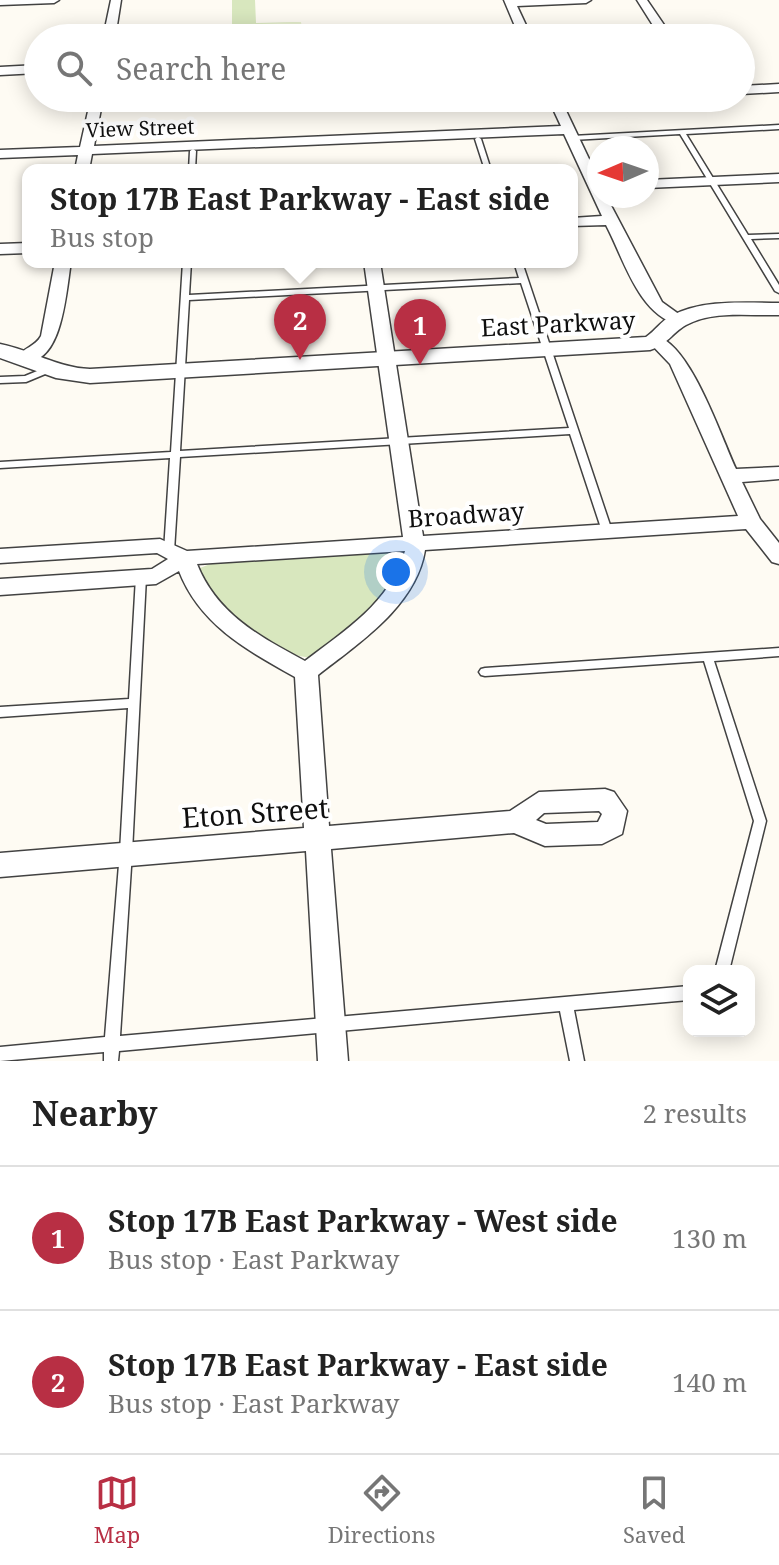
<!DOCTYPE html>
<html lang="en">
<head>
<meta charset="utf-8">
<style>
  body { margin:0; font-family:"Noto Serif",serif; background:#f6f6f6; color:#222 }
  .controls { position:absolute; right:24px; bottom:24px; display:grid; overflow:hidden; border-radius:16px; box-shadow:0 4px 20px #0003 }
  .controls button { width:72px; height:72px; display:grid; place-items:center; padding:0; border:0; border-bottom:2px solid #e0e0e0; background:#fff; color:#222; font:40px sans-serif }
  .compass { position:absolute; left:587px; top:136px; width:72px; height:72px; border-radius:50%; background:#fff; box-shadow:0 4px 20px #0003; rotate:268deg }
  .you { position:absolute; left:396px; top:572px; width:28px; height:28px; margin:-20px; border:6px solid #fff; border-radius:50%; background:#1a73e8; box-shadow:0 0 0 12px #1a73e833 }
  .badge { display:grid; place-items:center; width:52px; height:52px; border-radius:50%; background:#b82f44; color:#fff; font-size:26px; font-weight:700 }
  .pin { position:absolute; translate:-50% -66px; filter:drop-shadow(0 2px 4px #0008) }
  .pin::after { content:''; position:absolute; top:42px; width:28px; height:24px; background:inherit; clip-path:polygon(0 0,100% 0,50% 100%) }
  .popup { position:absolute; left:22px; top:164px; width:556px; height:104px; box-sizing:border-box; display:grid; place-content:center; border-radius:16px; background:#fff; filter:drop-shadow(0 2px 6px #0005); font-size:26px; white-space:nowrap; color:#767676 }
  .popup b { font-size:30px; color:#222 }
  .popup::after { content:''; position:absolute; left:50%; top:100%; margin-left:-16px; border:16px solid transparent; border-top-color:#fff }
  .list { margin:0; padding:0; list-style:none }
  h2 { display:flex; justify-content:space-between; align-items:center; height:104px; margin:0; padding:0 32px; font-size:34px }
  h2 small { font-size:26px; font-weight:400; color:#767676 }
  .list li { display:grid; grid-template-columns:52px 1fr auto; gap:24px; align-items:center; box-sizing:border-box; height:144px; padding:0 32px; border-top:2px solid #e0e0e0 }
  .list b { display:block; font-size:30px; white-space:nowrap }
  .list p { margin:0; font-size:26px; white-space:nowrap; color:#767676 }
  .list em { font-size:26px; font-style:normal; color:#767676 }
  .icon { flex:none; width:44px; height:44px; fill:none; stroke:currentColor; stroke-width:2; stroke-linecap:round; stroke-linejoin:round }
  .map { position:relative; flex:none; width:779px; height:1061px; overflow:hidden }
  .search { position:absolute; background:#fff; box-shadow:0 4px 20px #0003; left:24px; right:24px; top:24px; height:88px; display:flex; align-items:center; gap:20px; box-sizing:border-box; padding:0 28px; border-radius:44px; color:#767676; font-size:30px }
  .sheet { height:392px; background:#fff }
  nav { display:flex; justify-content:space-around; align-items:center; box-sizing:border-box; height:112px; border-top:2px solid #e0e0e0; background:#fff; font-size:22px; color:#767676 }
  nav a { display:grid; justify-items:center; gap:4px }
  nav .on { color:#b82f44 }
  .map>svg:first-child { display:block }
</style>
</head>
<body>
<div class="map">
<svg width="779" height="1061" viewBox="0 0 779 1061">
  <rect width="100%" height="100%" fill="#fefbf3"/>
  <path fill="#d8e7be" d="M232,0h23l1,23 45,-1 1,16h-114l1,-9 43,-2z
    M384,552l14,3 3,10c-20,37 -52,74 -91,92 -21,2 -67,-29 -83,-43 -12,-11 -20,-28 -30,-41l3,-5 13,-5z"/>
  <path fill="#e7efcf" d="M301,22l1,16h-50l-1,-14z"/>
  <g fill="none" stroke-linecap="round" stroke-linejoin="round">
    <g stroke="#424242" stroke-width="3">
      <path id="service" d="M779,125v4l-93,5 62,101 31,-1v4l-28,1 28,46v8l-4,-2 -95,-157 -108,6 -3,-2 3,-2z
        M478,137l3,2 10,31h-6l-10,-31z
        M193,149l3,2 -1,19h-6l1,-19z
        M183,262h8l-2,33 330,-17 -5,-16h8l90,269 -1,2h-8l-1,-2 -32,-97 -390,23 -6,94 -5,4 -5,-4 6,-93 -170,10v-6l171,-10zM521,283l48,145 -389,23 9,-151z
        M47,367l4,3 -1,2 -24,10 -26,1v-6l25,-1z
        M141,573l4,1 1,3 -14,275 -12,184 569,-50v14l-115,10 10,51h-14l-10,-50 -441,40 -1,10h-14v-9l-104,9v-14l105,-10 15,-185 8,-144 -128,9v-10l129,-8 7,-122 1,-3z
        M779,648v8l-65,5 52,160 -37,150h-14l39,-150 -50,-160 -219,15 -4,-1 -2,-3 2,-3 4,-1z"/>
    </g>
    <g stroke="#424242" stroke-width="3">
      <path id="minor" d="M0,0h59l-5,3 -54,2z
        M111,0h10l-6,38h-12z
        M504,0h87l-5,3 -69,3 15,32h-12z
        M637,0h10l26,38h-12z
        M38,65v8l-38,2v-8z
        M779,84v8l-38,2v-8z
        M91,98h12l-9,48 467,-20 -13,-28h12l39,82v16h7l56,106 25,18 -8,5c-41,-11 -55,-66 -73,-100l-34,1v-8l30,-2 -38,-82 -472,20 -3,16h-14l3,-15 -78,3v-8l80,-3z
        M779,174v8l-132,6v-8z
        M28,243v10l-28,1v-10z
        M55,262h16c-5,28 -8,108 -51,99l-2,-4c6,-10 17,-10 23,-21z
        M364,262h16l43,274 315,-20 -68,-152 -22,-23 8,-5c35,9 65,101 80,133l43,-2v12l-37,3 18,37 19,24v21l-7,-2 -26,-33 -321,21c-9,56 -66,93 -107,125l11,151 181,-15 29,-19 66,-3 9,3 13,19 -5,23 -20,10 -57,2 -31,-13 -183,16 17,212h-30l-12,-210 -306,26v-24l304,-25 -9,-151c-48,-27 -95,-52 -116,-106l-23,13 -156,11v-16l152,-10 16,-10 -11,-6 -157,10v-14l160,-10 27,12 216,-14zM405,551c-14,51 -61,80 -100,110 -45,-24 -88,-47 -108,-97zM599,811l3,3 -4,8 -52,2 -10,-4 8,-7z"/>
    </g>
    <g stroke="#424242" stroke-width="3">
      <path id="tertiary" d="M779,303v12c-30,1 -66,-5 -93,10 -14,8 -19,20 -36,25l-560,33 -34,-5 -56,-20v-14c31,6 58,24 90,25l556,-32c9,-6 15,-16 25,-21 32,-17 73,-13 108,-13z"/>
    </g>
    <use href="#service" fill="#fff" fill-rule="evenodd"/>
    <use href="#minor" fill="#fff" fill-rule="evenodd"/>
    <use href="#tertiary" fill="#fff" fill-rule="evenodd"/>
  </g>
  <g text-anchor="middle" dominant-baseline="central" stroke-width="8" stroke-linejoin="round" paint-order="stroke">
    <g font-size="20" fill="#0f0f0f" stroke="#fff">
      <text transform="translate(140 128) rotate(-2)">View Street</text>
    </g>
    <g font-size="24" fill="#0f0f0f" stroke="#fff">
      <text transform="translate(558 323) rotate(-3)">East Parkway</text>
      <text transform="translate(466 514) rotate(-4)">Broadway</text>
    </g>
    <g font-size="28" fill="#0f0f0f" stroke="#fff">
      <text transform="translate(255 812) rotate(-4)">Eton Street</text>
    </g>
  </g>
</svg>
<div class="controls">
<button><svg class="icon" aria-label="layers" viewBox="0 0 24 24"><path d="M12 4l9 5-9 5-9-5zM3 14l9 5 9-5"/></svg></button>
</div>
<svg class="compass" viewBox="-18 -18 36 36"><path d="M0-13l5 13h-10z" fill="#e53935"/><path d="M0 13l5-13h-10z" fill="#767676"/></svg>
<div class="you"></div>
<div class="pin badge" style="left:420px;top:365px">1</div>
<div class="pin badge" style="left:300px;top:360px">2</div>
<div class="popup"><b>Stop 17B East Parkway - East side</b>Bus stop</div>
<div class="search"><svg class="icon" aria-label="search" viewBox="0 0 24 24"><circle cx="10" cy="10" r="6"/><path d="M15 15l6 6"/></svg>Search here</div>
</div>
<section class="sheet">
<h2>Nearby<small>2 results</small></h2>
<ul class="list">
<li><span class="badge">1</span><div><b>Stop 17B East Parkway - West side</b><p>Bus stop · East Parkway</p></div><em>130 m</em></li>
<li><span class="badge">2</span><div><b>Stop 17B East Parkway - East side</b><p>Bus stop · East Parkway</p></div><em>140 m</em></li>
</ul>
</section>
<nav>
<a class="on"><svg class="icon" aria-label="map" viewBox="0 0 24 24"><path d="M3 6l6-2 6 2 6-2v14l-6 2-6-2-6 2zM9 4v14M15 6v14"/></svg>Map</a>
<a><svg class="icon" aria-label="directions" viewBox="0 0 24 24"><path d="M12 3l9 9-9 9-9-9zM9 14v-3h6M13 9l2 2-2 2"/></svg>Directions</a>
<a><svg class="icon" aria-label="saved" viewBox="0 0 24 24"><path d="M7 4h10v16l-5-4-5 4z"/></svg>Saved</a>
</nav>
</body>
</html>
